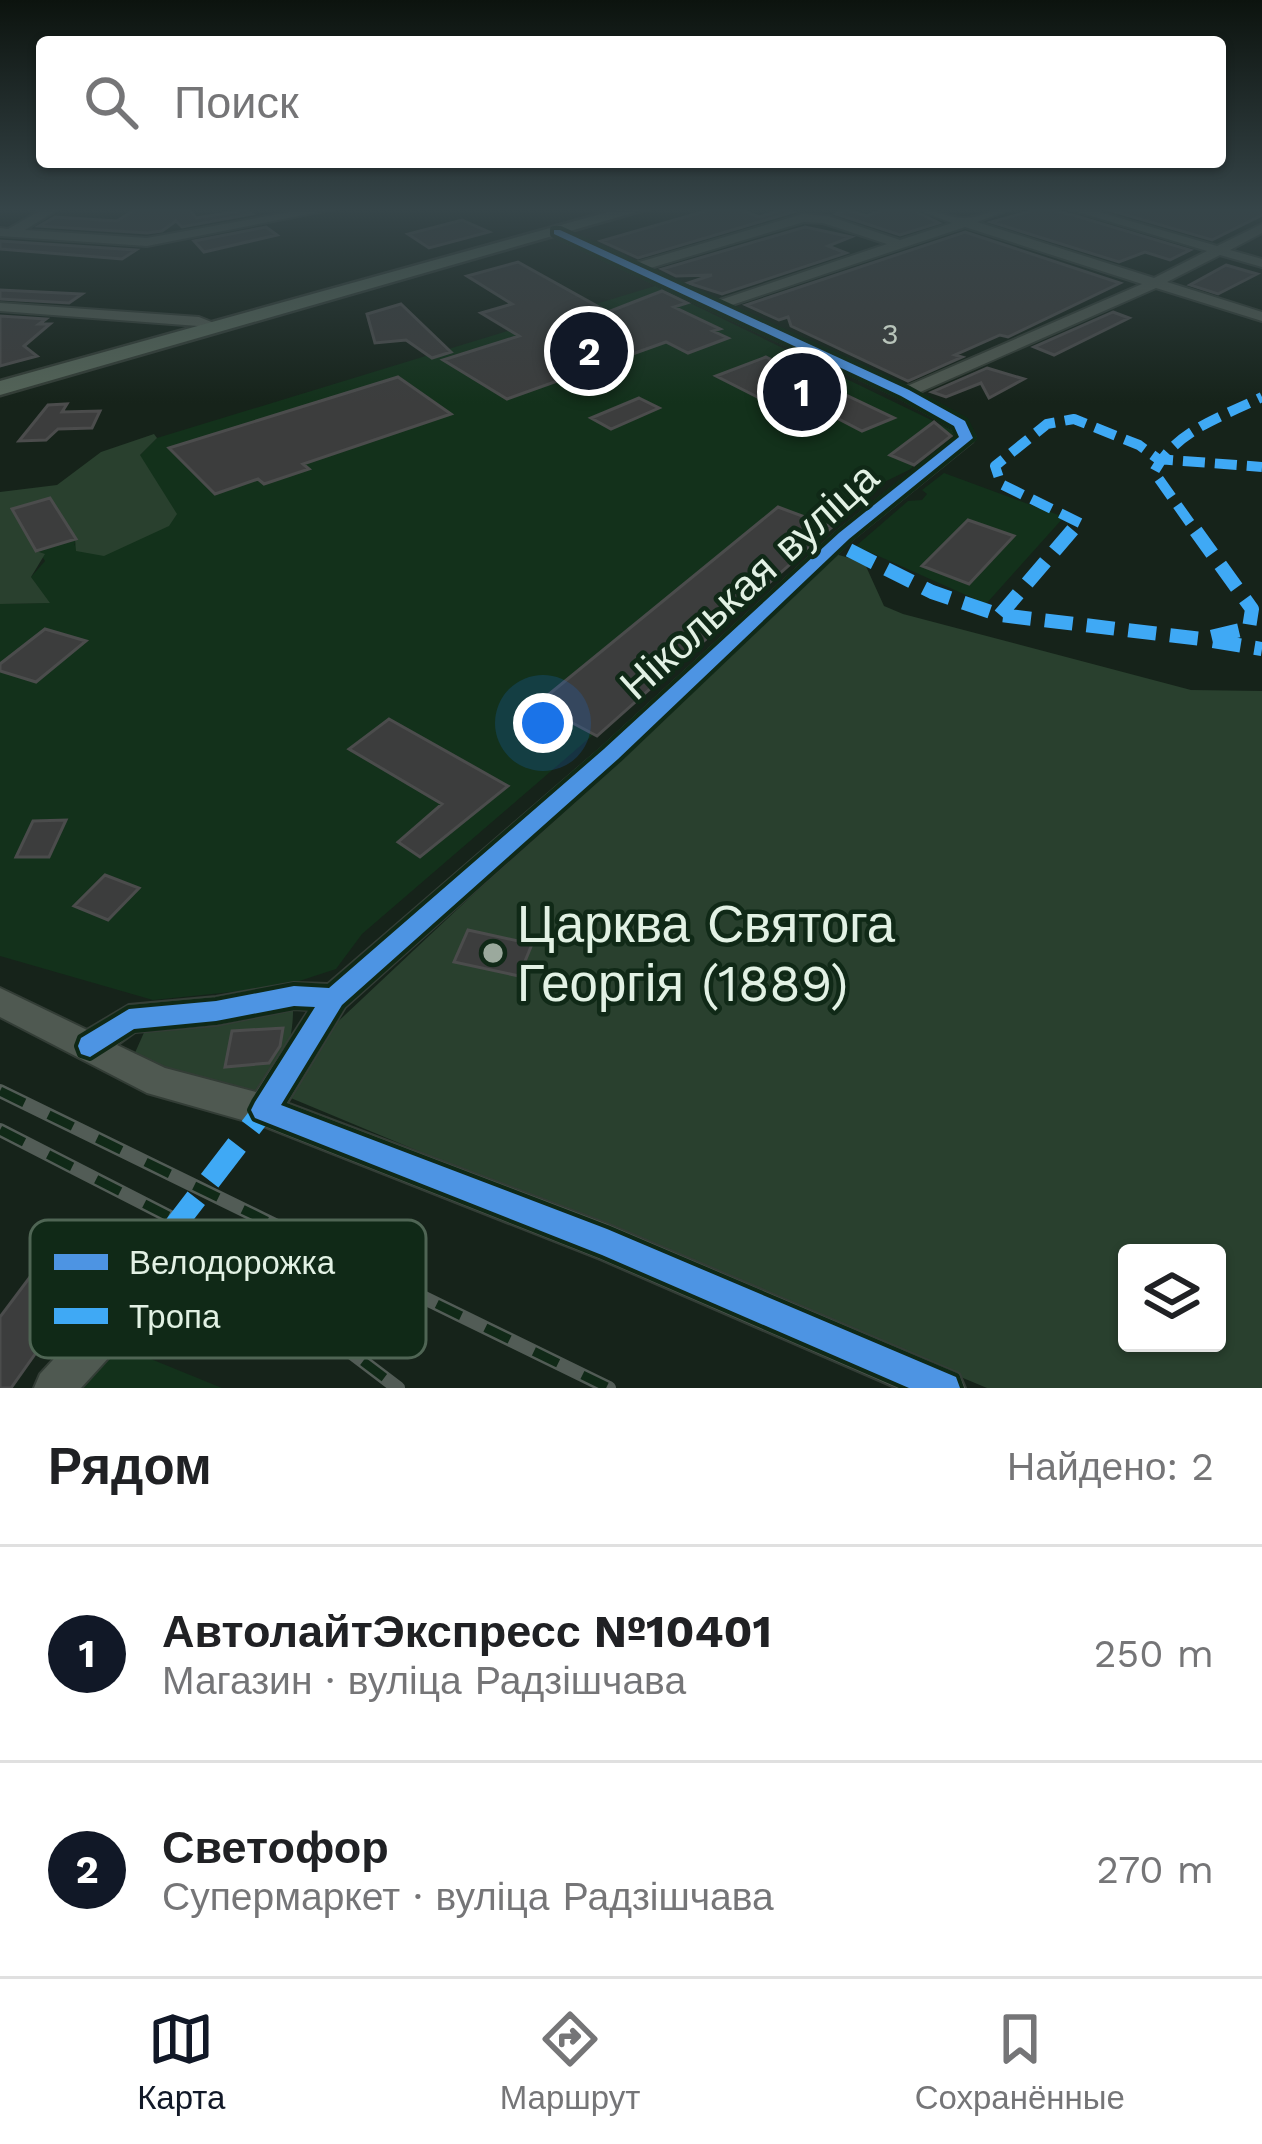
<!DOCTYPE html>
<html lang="ru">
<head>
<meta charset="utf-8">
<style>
  body { margin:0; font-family:"Work Sans",sans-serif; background:#f6f6f6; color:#202124 }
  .controls { position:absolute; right:36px; bottom:36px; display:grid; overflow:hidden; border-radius:12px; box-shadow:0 3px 9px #0004 }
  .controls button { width:108px; height:108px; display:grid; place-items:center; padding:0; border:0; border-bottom:3px solid #e0e0e0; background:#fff; color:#202124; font:60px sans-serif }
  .you { position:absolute; left:543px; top:723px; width:42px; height:42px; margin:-30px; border:9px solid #fff; border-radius:50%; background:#1a73e8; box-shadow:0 0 0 18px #1a73e833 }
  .badge { display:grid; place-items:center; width:78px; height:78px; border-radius:50%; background:#111827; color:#fff; font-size:39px; font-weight:700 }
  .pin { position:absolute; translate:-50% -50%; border:6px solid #fff; box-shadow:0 3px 12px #0006 }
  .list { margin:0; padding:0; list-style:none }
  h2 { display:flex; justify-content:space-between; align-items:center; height:156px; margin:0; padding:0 48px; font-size:51px }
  h2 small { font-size:39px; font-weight:400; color:#757577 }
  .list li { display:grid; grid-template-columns:78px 1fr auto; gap:36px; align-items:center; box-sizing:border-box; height:216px; padding:0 48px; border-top:3px solid #e0e0e0 }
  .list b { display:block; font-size:45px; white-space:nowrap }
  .list p { margin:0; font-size:39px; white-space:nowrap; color:#757577 }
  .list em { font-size:39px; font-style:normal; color:#757577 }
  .icon { flex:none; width:66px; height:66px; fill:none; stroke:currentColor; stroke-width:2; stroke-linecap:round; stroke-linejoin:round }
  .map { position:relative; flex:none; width:1262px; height:1388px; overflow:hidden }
  .search { position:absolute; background:#fff; box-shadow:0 3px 9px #0004; left:36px; right:36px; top:36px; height:132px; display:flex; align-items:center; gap:30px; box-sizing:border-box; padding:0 42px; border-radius:12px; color:#757577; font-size:45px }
  .sheet { height:588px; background:#fff }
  nav { display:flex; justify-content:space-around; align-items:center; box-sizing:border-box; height:168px; border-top:3px solid #e0e0e0; background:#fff; font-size:33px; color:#757577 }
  nav a { display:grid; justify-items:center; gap:6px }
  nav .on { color:#111827 }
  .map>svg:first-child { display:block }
</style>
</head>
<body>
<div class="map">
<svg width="1262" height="1388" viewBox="0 0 1262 1388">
  <rect width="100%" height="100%" fill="#16231a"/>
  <path fill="#13311b" d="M655,286l301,146 -47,38 -76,37 13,10 -484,417 -26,35 -55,18 -128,13 -153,-44v-352l48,-1 -17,-26 14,-16 -33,-52 38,-11 26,41 -2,7 66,-91 17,-17z
    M944,473l120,44 -78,87 -130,-58 52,-45 14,-1 5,-6 -5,-4z
    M114,1344l108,44h-144z"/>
  <path fill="#29402e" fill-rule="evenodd" d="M154,434l3,4 -17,17 37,59 -8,12 -65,30 -28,-5 -1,-12 -62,-30 23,42 9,3 -14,23 19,26 -50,1v-112l57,-7 44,-33z
    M835,554l29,8 20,44 19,8 288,76 71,1v697h-275l-701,-292 26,-50zM1127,1253h90v90h-90z
    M293,1007c1,39 -16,94 -65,88l-94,-40 12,-27z"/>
  <path fill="#3c3d3d" stroke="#4b4c4c" stroke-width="3" d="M148,208h40l8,10 50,-8 6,4 -70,13 -6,-6 -14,10 -15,2 -108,-7 16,-9 62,4 17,-11z
    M716,208h21l22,9 26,-8 8,3 -155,46 -37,-17z
    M887,208h22l30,15 -39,12 -64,-21 10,-4 21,6z
    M1041,208l32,7 117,35 -20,10 -25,-8 -26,10 -128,-40z
    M1102,208h160v7l-50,25z
    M462,220l27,12 -60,16 -21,-14z
    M266,227l11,8 -73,17 -10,-11z
    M805,227l46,10 -23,9 18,7 -124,41 -34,-11 24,-8 -36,1 -14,-7z
    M965,232l155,51 -112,54 -8,-2 -45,20 7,2 -54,24 -117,-55 -3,-9 -9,3 -33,-15z
    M0,241l136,9 -14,9 -122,-10z
    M518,262l90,50 54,-21 25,12 -13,4 46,22 -7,2 15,7 -40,15 -22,-11 -159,57 -64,-39 76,-24 -38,-23 31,-9 -45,-28z
    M1226,265l31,9 -39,20 -28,-9z
    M0,290l82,4 -13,9 -69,-4z
    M401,304l50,48 -19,6 -26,-18 -31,3 -8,-29z
    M1113,312l16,6 -75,37 -20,-8z
    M0,316l46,3 -7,5h11l-26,22 13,10 -37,10z
    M766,357l128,61 -32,13 -33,-17 -6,3 -17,-9 -15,6 -75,-38z
    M987,368l37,11 -35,19 -8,-15 -35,14 -14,-5z
    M398,377l53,37 -148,50 6,5 -45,15 -6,-5 -43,15 -46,-46z
    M639,398l20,10 -48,21 -20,-11z
    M67,404l-5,8 38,-1 -8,17 -34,1 -12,11 -27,1 29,-36z
    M934,422l17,14 -37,29 -24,-10z
    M50,498l26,41 -40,12 -24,-42z
    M778,507l54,20 -235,209 -60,-32z
    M968,520l46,16 -45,48 -47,-18z
    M45,629l41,12 -50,41 -36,-11v-7z
    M389,719l119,67 -88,71 -22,-15 44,-38 -93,-55z
    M66,820l-17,37h-33l17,-36z
    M105,875l34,13 -31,32 -34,-14z
    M468,930l64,14 -13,32 -65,-14z
    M283,1028l-3,18 -11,17 -44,4 7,-36z
    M39,1265l45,20 -73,103h-11v-71z"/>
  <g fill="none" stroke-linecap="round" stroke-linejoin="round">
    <g stroke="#333d36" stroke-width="4">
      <path id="minor" d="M45,208h15l-35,22 122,8 165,-30h27l-192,38 -147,-10v-8l8,1z
        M913,208c18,0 34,10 51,10 16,0 32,-10 50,-10l-37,14 177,56 53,-27 -142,-43h20l132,38 45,-22v9l-32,17 32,9v8l-42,-12 -53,27 95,30v9l-106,-33 -238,105 48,27 9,18 -3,4 -121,98 -231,220 -275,247 -58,96 320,121 352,150 6,14h-68l-297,-129 -337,-133 -116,-33 -147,-76v-29l87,42 42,-25 87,-8 78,-14 34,1 274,-236 235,-216 120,-95 -5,-10 -53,-30 -347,-162v-6h10l74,34 167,-49 25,2 72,24 52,-17zM804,222l19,1 64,21 -170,57 -70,-32zM965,227l177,57 -237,103 -176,-81zM294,1009l15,1 -53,82 -91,-24 -48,-23 18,-13 81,-7z
        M0,303l199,14 25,10 -8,5 -18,-6 -198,-15z
        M137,1262l34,12 9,32 -21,37 -47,11 -31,34h-47l6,-14 46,-50 14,-41z"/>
    </g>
    <g stroke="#333d36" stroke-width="5">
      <path id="major" d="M622,208h28l-650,187v-14z"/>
    </g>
    <use href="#minor" fill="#4f5951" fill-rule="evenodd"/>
    <use href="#major" fill="#546458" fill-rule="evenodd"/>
    <g stroke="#525c56" stroke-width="14">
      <path id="rail" d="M0,1091l609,297
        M0,1130l178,91 220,167"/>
    </g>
    <use href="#rail" stroke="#102917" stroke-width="9" stroke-dasharray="27" stroke-linecap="butt"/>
    <path stroke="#3fa9f5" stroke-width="10" stroke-dasharray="22 10" stroke-linecap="butt" d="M1080,523l-79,-39 -6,-18 52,-42 27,-5 65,26 19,14 104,8
      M1190,523l-36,-51c22,-42 68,-55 108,-75"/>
    <path stroke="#3fa9f5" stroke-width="14" stroke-dasharray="28 14" stroke-linecap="butt" d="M849,550l83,42 68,23 202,24 47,-11 3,-19 -64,-89
      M1000,615l81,-95
      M1213,641l49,8"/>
    <path stroke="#3fa9f5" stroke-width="22" stroke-dasharray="45 22" stroke-linecap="butt" d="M128,1287l136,-177"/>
    <g stroke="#102917" stroke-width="8">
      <path id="cycleway" d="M554,230h6l349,160 56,31 8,17 -124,101 -231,220 -276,246 -61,100 326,124 349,148 4,11h-51l-307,-133 -347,-137 -4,-8 4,-8 60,-95 -21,-1 -78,15 -82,8 -44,28 -9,-3 -3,-8 3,-8 48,-29 87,-8 78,-15 35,2 275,-239 235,-216 120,-96 -5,-11 -53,-30 -347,-162z"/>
    </g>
    <use href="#cycleway" fill="#4d94e3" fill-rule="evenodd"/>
  </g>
  <linearGradient id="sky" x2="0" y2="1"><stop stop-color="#0c130e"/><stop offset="0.52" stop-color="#364549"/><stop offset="1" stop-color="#364549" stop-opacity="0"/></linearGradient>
  <rect width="1262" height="403" fill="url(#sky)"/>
  <circle fill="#9ba99d" stroke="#102917" stroke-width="4.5" cx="493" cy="953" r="12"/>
  <g text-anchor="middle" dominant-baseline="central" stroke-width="9" stroke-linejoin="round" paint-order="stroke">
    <g font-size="30" fill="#b8c4ba">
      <text x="890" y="333">3</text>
    </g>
    <g font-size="42" fill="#e2f1e4" stroke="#102917">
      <text transform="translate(749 581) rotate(-42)">Ніколькая вуліца</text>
    </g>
    <g font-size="51" fill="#e2f1e4" stroke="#102917" text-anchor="start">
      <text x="517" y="924">Царква Святога<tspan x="517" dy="59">Георгія (1889)</tspan></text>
    </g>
  </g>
  <rect x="30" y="1220" width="396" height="138" rx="18" fill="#102917" stroke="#4f6554" stroke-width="3"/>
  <rect x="54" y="1254" width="54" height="16" fill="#4d94e3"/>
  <rect x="54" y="1308" width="54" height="16" fill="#3fa9f5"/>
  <g font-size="33" fill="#e2f1e4">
    <text x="129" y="1274">Велодорожка</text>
    <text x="129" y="1328">Тропа</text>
  </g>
</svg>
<div class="controls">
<button><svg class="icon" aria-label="layers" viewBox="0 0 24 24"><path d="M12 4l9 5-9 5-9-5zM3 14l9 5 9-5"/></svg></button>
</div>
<div class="you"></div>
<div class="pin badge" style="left:802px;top:392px">1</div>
<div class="pin badge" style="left:589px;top:351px">2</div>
<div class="search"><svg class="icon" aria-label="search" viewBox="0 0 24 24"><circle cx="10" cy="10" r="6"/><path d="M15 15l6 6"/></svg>Поиск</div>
</div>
<section class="sheet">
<h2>Рядом<small>Найдено: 2</small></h2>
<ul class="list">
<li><span class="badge">1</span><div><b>АвтолайтЭкспресс №10401</b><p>Магазин · вуліца Радзішчава</p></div><em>250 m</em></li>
<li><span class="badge">2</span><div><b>Светофор</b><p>Супермаркет · вуліца Радзішчава</p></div><em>270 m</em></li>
</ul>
</section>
<nav>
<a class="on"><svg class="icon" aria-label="map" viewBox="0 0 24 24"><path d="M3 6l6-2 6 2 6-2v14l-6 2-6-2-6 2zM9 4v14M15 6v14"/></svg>Карта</a>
<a><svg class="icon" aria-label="directions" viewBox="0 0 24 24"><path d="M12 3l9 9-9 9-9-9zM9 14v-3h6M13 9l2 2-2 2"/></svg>Маршрут</a>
<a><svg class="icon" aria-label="saved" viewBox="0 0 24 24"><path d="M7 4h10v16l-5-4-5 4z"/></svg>Сохранённые</a>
</nav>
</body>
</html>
